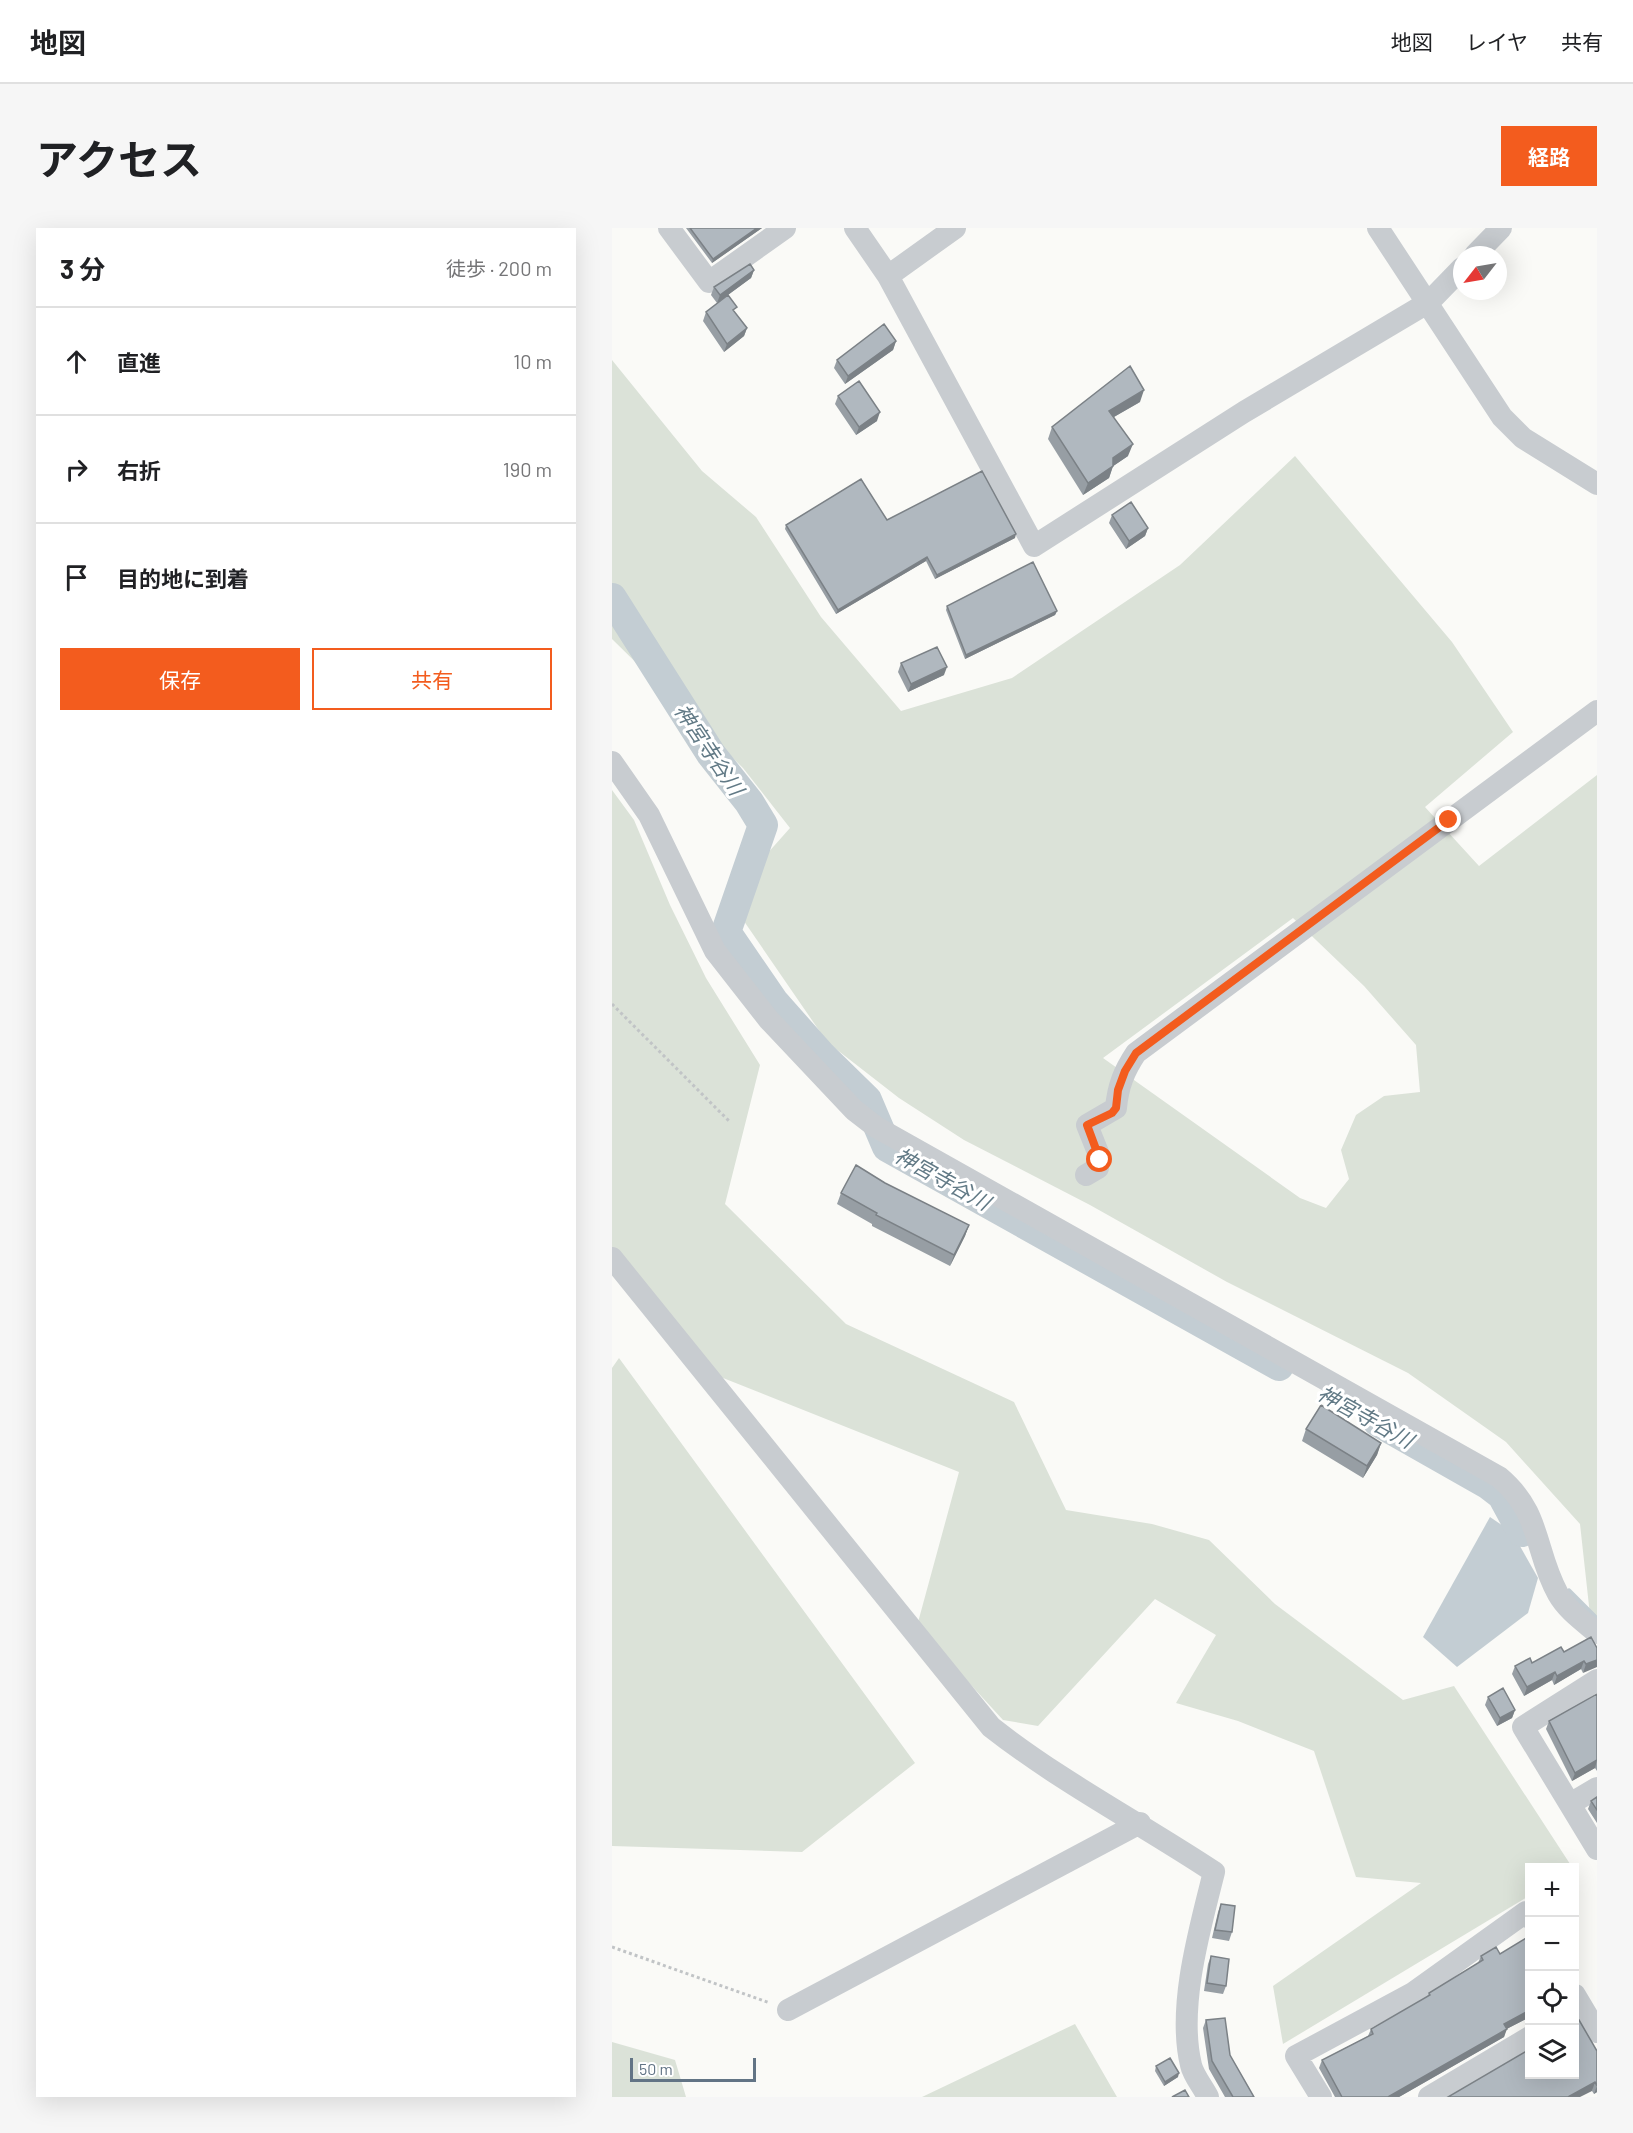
<!DOCTYPE html>
<html lang="ja">
<head>
<meta charset="utf-8">
<style>
  body { margin:0; font-family:Barlow,"Noto Sans JP",sans-serif; background:#f6f6f6; color:#202124 }
  .controls { position:absolute; right:18px; bottom:18px; display:grid; overflow:hidden; border-radius:0px; box-shadow:0 6px 24px #0002 }
  .controls button { width:54px; height:54px; display:grid; place-items:center; padding:0; border:0; border-bottom:2px solid #e0e0e0; background:#fff; color:#202124; font:30px sans-serif }
  .compass { position:absolute; left:841px; top:18px; width:54px; height:54px; border-radius:50%; background:#fff; box-shadow:0 6px 24px #0002; rotate:239deg }
  .scale { position:absolute; left:18px; bottom:15px; width:126px; box-sizing:border-box; padding-left:6px; border:3px solid #627485; border-top:0; font-size:16px; line-height:21px; white-space:nowrap; color:#627485; -webkit-text-stroke:4px #fff; paint-order:stroke }
  .stop { position:absolute; width:18px; height:18px; margin:-14px; border:4px solid #f35c1e; border-radius:50%; background:#fff }
  .stop.end { background:#f35c1e; border-color:#fff; box-shadow:0 2px 6px #0008 }
  .list { margin:0; padding:0; list-style:none }
  h2 { display:flex; justify-content:space-between; align-items:center; height:78px; margin:0; padding:0 24px; font-size:26px }
  h2 small { font-size:20px; font-weight:400; color:#757577 }
  .list li { display:grid; grid-template-columns:39px 1fr auto; gap:18px; align-items:center; box-sizing:border-box; height:108px; padding:0 24px; border-top:2px solid #e0e0e0 }
  .list b { display:block; font-size:22px; white-space:nowrap }
  .list em { font-size:20px; font-style:normal; color:#757577 }
  .actions { display:flex; gap:12px; padding:18px 24px }
  .actions a { flex:1; padding:14px 0; border:2px solid #f35c1e; border-radius:0px; text-align:center; font-size:21px; color:#f35c1e }
  .actions .main { background:#f35c1e; color:#fff }
  .icon { flex:none; width:33px; height:33px; fill:none; stroke:currentColor; stroke-width:2; stroke-linecap:round; stroke-linejoin:round }
  .map { position:relative; flex:none; width:985px; height:1869px; overflow:hidden; border-radius:0px }
  header { display:flex; align-items:center; gap:36px; box-sizing:border-box; height:84px; padding:0 30px; background:#fff; border-bottom:2px solid #e0e0e0 }
  header strong { font-size:28px }
  nav { display:flex; gap:33px; margin-inline-start:auto; font-size:21px }
  .intro { display:flex; align-items:center; justify-content:space-between; box-sizing:border-box; height:144px; padding:0 36px }
  h1 { margin:0; font-size:42px }
  .button { padding:15px 27px; border-radius:0px; background:#f35c1e; color:#fff; font-size:21px; font-weight:700 }
  main { display:flex; gap:36px; padding:0 36px }
  aside { flex:1; background:#fff; border-radius:0px; box-shadow:0 6px 24px #0002 }
  .map>svg:first-child { display:block }
</style>
</head>
<body>
<header>
<strong>地図</strong>
<nav><a>地図</a><a>レイヤ</a><a>共有</a></nav>
</header>
<div class="intro"><h1>アクセス</h1><a class="button">経路</a></div>
<main>
<aside>
<h2>3 分<small>徒歩 · 200 m</small></h2>
<ul class="list">
<li><svg class="icon" aria-label="ahead" viewBox="0 0 24 24"><path d="M12 20V5M6 11l6-6 6 6"/></svg><div><b>直進</b></div><em>10 m</em></li>
<li><svg class="icon" aria-label="right" viewBox="0 0 24 24"><path d="M7 20v-9h11M14 6l5 5-5 5"/></svg><div><b>右折</b></div><em>190 m</em></li>
<li><svg class="icon" aria-label="arrive" viewBox="0 0 24 24"><path d="M6 21V4h12l-3 4 3 4H6"/></svg><div><b>目的地に到着</b></div></li>
</ul>
<div class="actions"><a class="main">保存</a><a>共有</a></div>
</aside>
<div class="map">
<svg width="985" height="1869" viewBox="0 0 985 1869">
  <rect width="100%" height="100%" fill="#fafaf7"/>
  <path fill="#dbe2d8" fill-rule="evenodd" d="M0,132l90,111 54,46 65,100 80,94 111,-33 168,-113 115,-109 157,186 61,90 -88,75 54,59 118,-91v847l-7,-7 -10,-91 -74,-82 -98,-69 -181,-91 -137,-77 -126,-65 -65,-42 -72,-56 -99,-144 62,-70 -47,-60 -131,-129zM681,690l71,68 52,59 4,47 -36,4 -28,19 -15,35 8,29 -23,29 -26,-10 -197,-140z
    M0,562l22,30 36,85 36,73 54,87 -35,139 121,120 168,78 52,108 86,14 57,16 66,64 128,96 51,-14 118,181 -42,1 -1,28 -246,148 -10,-58 148,-103 -65,-6 -42,-126 -76,-30 -62,-18 40,-68 -61,-36 -117,127 -35,-6 -86,-94 42,-154 -241,-96 -106,-115z
    M7,1130l296,405 -113,89 -190,-6v-478z
    M463,1796l42,73h-195z
    M0,1814l63,18 11,37h-74z"/>
  <path fill="#c3cdd3" d="M878,1289l22,15 26,46 -10,35 -71,54 -34,-30z"/>
  <g fill="none" stroke-linecap="round" stroke-linejoin="round">
    <path stroke="#c3cdd3" stroke-width="5" d="M957,1363l28,28"/>
    <path stroke="#c3cdd3" stroke-width="30" d="M0,370l99,156 38,48 14,23 -37,107 48,70 47,53 46,45 20,47 392,219
      M766,1194l111,63 13,10 20,37"/>
    <path stroke="#c1c4c6" stroke-width="3" stroke-dasharray="3 3" stroke-linecap="butt" d="M0,776l117,117
      M0,1719l158,56"/>
    <path stroke="#c8ccd0" stroke-width="22" d="M57,0l40,54 76,-54
      M243,0l33,48 146,270 210,-134 185,-110 33,-34
      M766,0l124,189 21,21 74,46
      M863,27l26,-27
      M276,48l67,-48
      M0,534l37,53 66,136 54,69 85,90 22,17 623,350c43,36 35,74 59,117 9,16 25,27 39,39
      M474,947l12,-7 1,-13 -12,-30 29,-17c2,-22 8,-37 20,-55l461,-342
      M0,1030l379,469c70,55 149,96 223,145 -14,56 -37,135 -23,193 2,10 12,22 17,32
      M985,1452l-74,47 74,122
      M958,1576l27,-16
      M963,1767l22,37
      M176,1782l352,-187
      M709,1869l-25,-41 117,-63 113,-81 4,6
      M817,1869l101,-60"/>
  </g>
  <path fill="#979ea4" d="M74,0h76l-50,35z
    M142,42l-3,8 -34,25 -6,-8 3,-8z
    M94,84l41,16 -3,8 -20,16 -21,-31z
    M284,113l-3,9 -48,34 -11,-16 3,-8z
    M226,168l39,25 -21,14 -21,-31z
    M528,174l-26,15 14,39 -15,10 -4,12 -26,17 -35,-56 4,-12z
    M500,287l36,13 -3,8 -19,13 -17,-26z
    M275,292l128,18 -80,41 -9,-18 -90,53 -51,-85 1,-4z
    M335,378l110,5 -2,4 -90,44 -19,-49z
    M289,435l43,12 -36,17 -10,-20z
    M273,955l84,42 -4,11 -15,30 -78,-40v-2l-35,-20 4,-11z
    M694,1201l75,14 -4,12 -14,23 -61,-37z
    M985,1420l-14,25 -2,-4 -27,16 -2,-5 -28,16 -12,-22 3,-8 17,-3 32,-11z
    M985,1466v77l-2,-3 -23,13 -26,-52 3,-8z
    M876,1469l27,13 -3,8 -15,8 -12,-21z
    M985,1569v26l-9,-14 3,-8z
    M609,1676l11,28 -3,9 -17,-3 6,-26z
    M918,1711v78l-24,12 -2,8 -105,60h-64l-16,-29 3,-8 46,-24 3,-7 56,-32 2,-4 49,-30 3,-7 19,-2z
    M599,1728l15,30 -3,8 -19,-3 4,-27z
    M594,1792l24,35 24,42h-29l-16,-28 -6,-41z
    M985,1823v41l-3,2 -2,-3z
    M544,1838l22,11 -14,9 -9,-15z"/>
  <path fill="#7b8186" d="M145,0h5l-50,35 1,-4z
    M142,42l-3,8 -34,25 3,-8z
    M135,100l-3,8 -20,16 3,-8z
    M284,113l-3,9 -48,34 3,-8z
    M532,162l-4,12 -35,20 4,-11z
    M268,184l-3,9 -21,14 3,-8z
    M521,216l-5,12 -19,13 4,-3 -4,12 -26,17 5,-12 25,-25z
    M536,300l-3,8 -19,13 3,-8z
    M404,306l-1,4 -80,41 2,-4z
    M315,329l-1,4 -90,53 2,-4z
    M445,383l-2,4 -90,44 1,-4z
    M335,439l-3,8 -36,17 3,-8z
    M357,997l-4,11 -15,30 4,-11z
    M769,1215l-4,12 -14,23 4,-12z
    M985,1432v7l-14,6 3,-9z
    M972,1433l-3,8 -27,16 3,-9z
    M943,1444l-3,8 -28,16 3,-9z
    M903,1482l-3,8 -15,8 3,-8z
    M985,1532l-2,8 -23,13 3,-8z
    M918,1782v7l-29,15 3,-8z
    M895,1801l-3,8 -105,60h-11z
    M567,1845l-1,4 -14,9 1,-4z
    M983,1854l-3,9 -12,6h-12z
    M985,1858v6l-3,2z"/>
  <path fill="#b0b8bf" stroke="#7b8186" stroke-width="1.5" d="M78,0h67l-44,31z
    M138,36l4,6 -34,25 -6,-8z
    M116,67l9,12 -4,3 14,18 -20,16 -21,-32z
    M272,96l12,17 -48,35 -11,-16z
    M518,138l14,24 -35,21 24,33 -20,14v8l-25,17 -36,-56z
    M247,153l21,31 -21,15 -21,-31z
    M370,243l34,63 -79,41 -10,-18 -89,53 -52,-85 75,-46 26,41z
    M519,274l17,26 -19,13 -17,-26z
    M421,334l24,49 -91,44 -19,-49z
    M325,419l10,20 -36,17 -10,-21z
    M244,937l29,18 84,42 -15,30 -78,-40 1,-2 -36,-20z
    M709,1177l60,38 -14,23 -61,-37z
    M979,1409l6,11v12l-11,4 -2,-3 -27,15 -2,-4 -28,15 -12,-21 15,-8 2,5 29,-16 3,5z
    M891,1460l12,22 -15,8 -12,-21z
    M985,1466v66l-22,13 -26,-52z
    M985,1569v13l-6,-9z
    M609,1676l14,2 -3,26 -17,-2z
    M916,1709l2,2v71l-26,14 3,5 -119,68h-46l-20,-37 51,-26 -2,-5 59,-34 -1,-2 54,-33 -2,-4 15,-9 4,7z
    M599,1728l18,3 -3,27 -19,-3z
    M613,1790l5,37 24,42h-21l-21,-36 -6,-41z
    M967,1792l18,31v35l-2,-4 -27,15h-120l82,-48v25h45v-52z
    M558,1830l9,15 -14,9 -9,-16z
    M573,1862l4,7h-17z"/>
  <g fill="none" stroke-linecap="round" stroke-linejoin="round">
    <path stroke="#f35c1e" stroke-width="8" d="M488,932l-13,-35 25,-12 4,-5 2,-18 7,-19 11,-18 313,-233"/>
  </g>
  <g text-anchor="middle" dominant-baseline="central" stroke-width="6" stroke-linejoin="round" paint-order="stroke">
    <g font-size="21" font-style="italic" fill="#627a86" stroke="#fff">
      <text transform="translate(98 521) rotate(56)">神宮寺谷川</text>
      <text transform="translate(331 950) rotate(29)">神宮寺谷川</text>
      <text transform="translate(754 1188) rotate(29)">神宮寺谷川</text>
    </g>
  </g>
</svg>
<div class="controls">
<button>+</button>
<button>−</button>
<button><svg class="icon" aria-label="locate" viewBox="0 0 24 24"><circle cx="12" cy="12" r="6"/><path d="M12 2v4M12 18v4M2 12h4M18 12h4"/></svg></button>
<button><svg class="icon" aria-label="layers" viewBox="0 0 24 24"><path d="M12 4l9 5-9 5-9-5zM3 14l9 5 9-5"/></svg></button>
</div>
<svg class="compass" viewBox="-18 -18 36 36"><path d="M0-13l5 13h-10z" fill="#e53935"/><path d="M0 13l5-13h-10z" fill="#757577"/></svg>
<div class="scale">50 m</div>
<div class="stop" style="left:488px;top:932px"></div>
<div class="stop end" style="left:837px;top:592px"></div>
</div>
</main>
</body>
</html>
